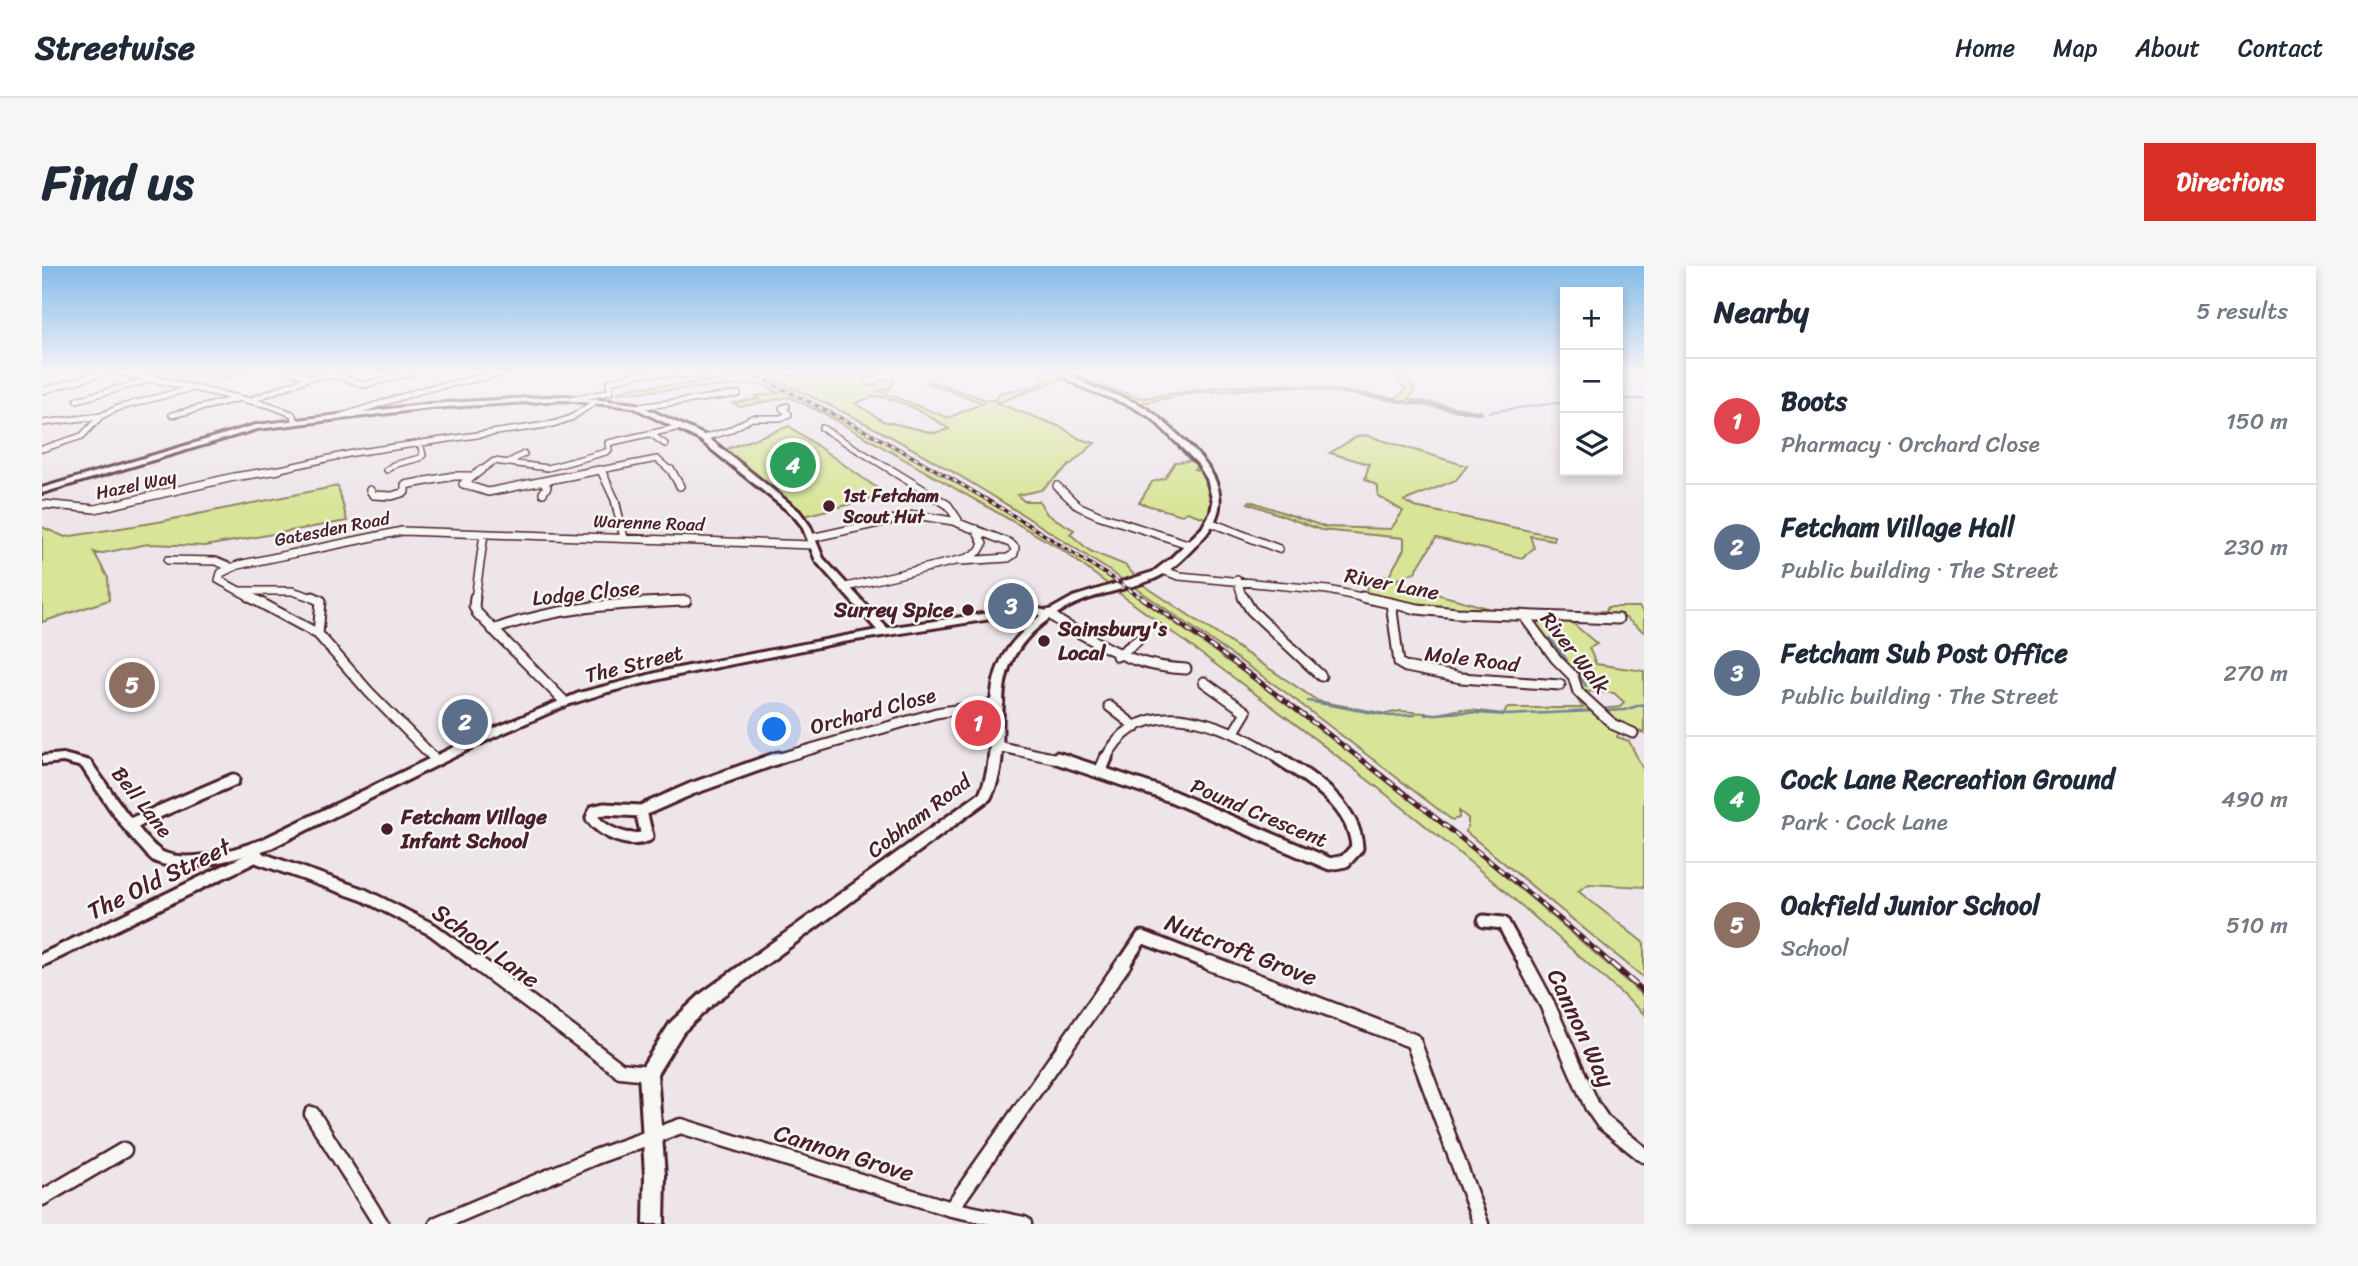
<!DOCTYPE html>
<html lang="en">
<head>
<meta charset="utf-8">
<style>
  body { margin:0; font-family:Sriracha,sans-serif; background:#f6f6f7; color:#1f2937 }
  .controls { position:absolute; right:21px; top:21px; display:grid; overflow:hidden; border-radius:0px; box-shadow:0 4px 10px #0003 }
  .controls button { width:63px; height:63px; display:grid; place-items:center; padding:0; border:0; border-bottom:2px solid #e0e1e3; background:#fff; color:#1f2937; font:35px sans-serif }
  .you { position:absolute; left:733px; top:464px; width:24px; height:24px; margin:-18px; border:5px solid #fff; border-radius:50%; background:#1a73e8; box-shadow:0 0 0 10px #1a73e833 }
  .badge { display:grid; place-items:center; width:46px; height:46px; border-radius:50%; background:#d93025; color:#fff; font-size:23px; font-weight:700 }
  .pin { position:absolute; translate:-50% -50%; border:4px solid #fff; box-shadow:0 2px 7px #0006 }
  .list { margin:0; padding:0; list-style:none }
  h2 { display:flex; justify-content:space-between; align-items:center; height:91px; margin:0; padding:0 28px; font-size:30px }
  h2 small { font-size:23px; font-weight:400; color:#747a83 }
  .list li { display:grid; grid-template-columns:46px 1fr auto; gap:21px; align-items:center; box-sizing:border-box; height:126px; padding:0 28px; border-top:2px solid #e0e1e3 }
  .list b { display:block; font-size:26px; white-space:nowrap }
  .list p { margin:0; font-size:23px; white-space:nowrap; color:#747a83 }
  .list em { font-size:23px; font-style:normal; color:#747a83 }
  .icon { flex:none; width:38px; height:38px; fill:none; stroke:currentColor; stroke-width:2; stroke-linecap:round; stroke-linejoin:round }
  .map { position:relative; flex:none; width:1602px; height:958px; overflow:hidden; border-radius:0px }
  header { display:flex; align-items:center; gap:42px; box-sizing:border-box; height:98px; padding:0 35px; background:#fff; border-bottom:2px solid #e0e1e3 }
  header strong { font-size:33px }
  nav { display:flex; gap:38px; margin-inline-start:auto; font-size:24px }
  .intro { display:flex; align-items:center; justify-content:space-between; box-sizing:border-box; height:168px; padding:0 42px }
  h1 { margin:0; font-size:49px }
  .button { padding:18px 32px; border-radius:0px; background:#d93025; color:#fff; font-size:24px; font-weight:700 }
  main { display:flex; gap:42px; padding:0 42px }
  aside { flex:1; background:#fff; border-radius:0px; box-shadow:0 4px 10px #0003 }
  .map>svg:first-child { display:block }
</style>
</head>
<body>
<header>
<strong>Streetwise</strong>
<nav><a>Home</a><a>Map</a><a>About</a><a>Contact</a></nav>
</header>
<div class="intro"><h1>Find us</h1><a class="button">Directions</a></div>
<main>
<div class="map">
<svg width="1602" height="958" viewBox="0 0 1602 958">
  <rect width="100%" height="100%" fill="#ede5ea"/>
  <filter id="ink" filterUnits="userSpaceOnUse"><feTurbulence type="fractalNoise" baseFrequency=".0143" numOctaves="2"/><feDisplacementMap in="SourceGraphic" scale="14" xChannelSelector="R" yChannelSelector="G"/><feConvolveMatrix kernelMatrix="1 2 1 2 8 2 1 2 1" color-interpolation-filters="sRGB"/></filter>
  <g filter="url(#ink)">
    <path fill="#d8e598" stroke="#918262" stroke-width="2" fill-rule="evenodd" d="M85,105h124l-53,14z
      M691,105h10c133,57 256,133 377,213l-10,2 -49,-37 -238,-136 -34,-16 -49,10 -7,-4 27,-4 -4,-3 23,-3 -18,-9 -144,9 12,-5 91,-7 16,-4z
      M711,105h25l12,5 19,-5h74l1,3 -21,5 1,5 9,2 7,-6h15l-5,8 -10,3 68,27 35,-15 -58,-21c23,-1 54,21 71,18l3,-7 36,-7 6,-3 -2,-1 5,-11h24l29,14 45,13 79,-11 65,-3 110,14 10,-8 -15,-19h8l14,16 1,5 -6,7 75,13h-17l-168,-26 -107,7 -58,12 -63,-26 -15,2 -58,22 64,24 19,12 15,4 -54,47 -24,5 7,6h15l8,13 27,16 -4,4 20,17 35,14 12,13 -11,4c-118,-79 -241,-157 -373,-211zM833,130c24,2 54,19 74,33l-15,4 -51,-12 -28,-18z
      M747,160l98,69 -83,21 -80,-66z
      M1323,169l102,31 -11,14 -52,21 11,6 139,29v4l-24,-4 4,12 -12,10 -86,-20 -21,34 -19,8 8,5 91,25v3l-40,-1 -85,-16 -5,-3 8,-17h16l15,-27v-11l-83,-8 -73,-27 2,-2 75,26 66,2 12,-18 -25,-15v-10l-13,-7 4,-15 -39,-11 26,-16z
      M1136,180l21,19 -5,4 10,3c9,16 13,30 4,47l-21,-7 -5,3 -43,-12 13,-21 13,-4 10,-16 15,-1z
      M296,220l9,35 -142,25 -57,-2 -50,10 -4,-2 14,26 1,22 -67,22v-95l23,10 93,-15z
      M1100,318l176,117 68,13 14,-3 37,3 24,-5 43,5 3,-6h76l-11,-17 3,1 44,39 -2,6 12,4 15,30v116l-55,-3 -11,7 66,52v35l-179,-147 3,-4v-9l-9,-7v7l-7,2 -167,-128 -152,-106z
      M1083,322c181,126 356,261 519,409v17c-68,-61 -135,-121 -206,-178 -104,-85 -213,-165 -322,-245z
      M1566,341h31l5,6v19l-20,-15 -43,-2 5,-4h20z
      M1492,354h35l28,24 -8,4 7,16 48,7v62l-25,-9 -19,-15 20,-2 4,-5 -10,-9 -32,-2z"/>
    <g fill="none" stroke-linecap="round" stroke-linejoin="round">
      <path stroke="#72839e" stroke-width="2" d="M1193,121l58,-2 113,16
        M1576,133h26
        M1370,136l70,12
        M1447,146l76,-10"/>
      <path stroke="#72839e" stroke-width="2.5" d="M1508,372l17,22
        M1533,402l11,18
        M1266,435l82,15 25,-1
        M1565,445l17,-1 20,-6
        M1383,449l37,-3 45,3 85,-4"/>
      <g stroke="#4a1f2b" stroke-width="8">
        <path id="street-far4" d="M75,105l152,34 23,9 5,8
          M249,105l18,7
          M0,125l67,-20
          M531,133l37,-7 -1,-10 32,-9 62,2
          M35,134l72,-20
          M209,134l58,-22 27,-3 28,10 47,-12
          M596,141l100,-13
          M130,149l68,-17
          M297,151l87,-28 86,-18
          M0,157l59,-7
          M780,162l72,44
          M609,168l14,10
          M661,172l25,-7 24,-13h29l8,-4 -7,-6 5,-2
          M0,183l40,-13 19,-20 17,-8 74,-20
          M467,196l15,-8
          M345,204l6,-5 27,-7 3,-3 -3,-12
          M225,206l86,-19 200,-29 18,-6 25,-17
          M437,206l15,-11 54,7 58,-16 3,-2 -1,-7 72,-16
          M548,206l67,-13 15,13"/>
      </g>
      <g stroke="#4a1f2b" stroke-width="10">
        <path id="street-far3" d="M439,204l-18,14 25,8 111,-22
          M559,204l14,30 9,38
          M629,204l9,16
          M849,204l57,35 10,15
          M1015,220l21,20 20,9 93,30
          M328,224l3,5 19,1 13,-4v-7l49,-9h19
          M501,227l4,-6 -3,-5
          M0,238l53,5 139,-32 45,-7
          M1170,257l67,26
          M769,272l104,-23 38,6 57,22 5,5 -1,6 -6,4 -47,3
          M126,294l48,1 14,6
          M1120,304l17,6 149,14 42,9
          M1195,314l6,19
          M804,321l122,-29 11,-7 4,-7 -7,-15
          M199,325h51l25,8
          M212,333l-35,-19 2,-7 17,-8 164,-34 411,14
          M433,333l9,-65"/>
      </g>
      <g stroke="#4a1f2b" stroke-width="13">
        <path id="street-far2" d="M208,331l68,37 51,58 66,67
          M271,331l8,4 -3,33
          M433,331l-1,9 3,7 88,89
          M1201,331l8,13 70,66
          M1320,331l56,12 39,4 161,6
          M1349,337l8,60 7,4 55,11 99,7
          M1008,348c11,10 24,16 37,23 37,20 57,30 99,32
          M1482,350l32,43 17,17 5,16 36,33 19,8
          M451,364c63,-24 127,-26 193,-29
          M1075,390l20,-15
          M1162,416l42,30 -12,20
          M1067,440l27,21
          M955,480l65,14
          M731,494l163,-47 63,-10
          M1063,494c37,-75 125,-34 177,0"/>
      </g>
      <g stroke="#4a1f2b" stroke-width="17">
        <path id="street-far1" d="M1015,492l114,38 159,68 15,-3 12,-13c-2,-42 -45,-69 -78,-90
          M1058,506l6,-14
          M562,543l37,2 6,25c-18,8 -43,-3 -55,-18l3,-7z
          M599,545l50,-22 87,-31
          M86,559l105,-45
          M212,582l5,10 105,37 69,35 46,35
          M1442,655l19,2 23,42
          M0,694l214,-104
          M1081,699l19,-28 72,28"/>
      </g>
      <g stroke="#4a1f2b" stroke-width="19">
        <path id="street" d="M435,697l143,107 28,3
          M1168,697l203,78 68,183
          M1483,697l22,41 45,102 11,16 41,33
          M270,848l69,110
          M0,932l82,-48
          M909,943l173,-246
          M395,958l158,-67 86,-31 270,83 73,15"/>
      </g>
      <g stroke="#4a1f2b" stroke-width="6">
        <path id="secondary" d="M1014,105c13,0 26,12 38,17 17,6 34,10 50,19 12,7 23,18 33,27 34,31 63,65 24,106 -13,14 -28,30 -45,38 -18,8 -37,11 -56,17 -32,9 -63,27 -82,55 -30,44 -2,102 -28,149l-276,204 -31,29 -26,42 8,101 -1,49h-20l1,-49 -6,-102 3,-6 29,-45 31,-29 278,-200c19,-42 2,-87 19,-128 8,-20 26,-36 42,-50l-12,-2 -186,29 -175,35 -60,15 -41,13 -75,33 -221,110c-30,9 -87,28 -117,13 -5,-3 -10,-10 -15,-15 -22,-24 -39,-52 -57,-79l-19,-5 -21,2v-8l21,-2 27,7c14,19 57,86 75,92 27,10 70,-4 96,-13l222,-107 96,-40 89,-23 209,-40 -61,-69 -14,-35 -9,-11 -93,-75 -67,-33 -69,-7 -134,8 -173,21 -215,64v-5l214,-63 174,-21 134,-8 72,8 70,32 93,75 11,15 13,32 64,70 142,-21 19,4 25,-14 80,-25 18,-14 31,-30 9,-16 2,-10 -6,-23 -10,-16 -45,-45 -21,-12 -52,-20z"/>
      </g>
      <use href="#street-far4" stroke="#f6f6f2" stroke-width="5"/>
      <use href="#street-far3" stroke="#f6f6f2" stroke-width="7"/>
      <use href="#street-far2" stroke="#f6f6f2" stroke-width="9"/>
      <use href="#street-far1" stroke="#f6f6f2" stroke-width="11"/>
      <use href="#street" stroke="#f6f6f2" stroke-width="14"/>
      <use href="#secondary" fill="#f6f6f2" fill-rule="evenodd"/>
      <g stroke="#4a1f2b" stroke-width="3.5">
        <path id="rail-far2" d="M704,105c139,66 270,142 397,228"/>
      </g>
      <g stroke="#4a1f2b" stroke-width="5">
        <path id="rail-far1" d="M1099,331c73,49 143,103 213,157 88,68 175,137 259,211"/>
      </g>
      <g stroke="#4a1f2b" stroke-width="6">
        <path id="rail" d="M1569,697l33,29"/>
      </g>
      <use href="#rail-far2" stroke="#f6f6f2" stroke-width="2" stroke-dasharray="4.5" stroke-linecap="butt"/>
      <use href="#rail-far1" stroke="#f6f6f2" stroke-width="2.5" stroke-dasharray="7" stroke-linecap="butt"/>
      <use href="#rail" stroke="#f6f6f2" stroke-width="3.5" stroke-dasharray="11" stroke-linecap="butt"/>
    </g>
  </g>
  <linearGradient id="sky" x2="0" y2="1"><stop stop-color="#83bbe9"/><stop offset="0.44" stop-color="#f7f3f6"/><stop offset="1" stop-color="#f7f3f6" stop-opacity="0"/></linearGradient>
  <rect width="1602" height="240" fill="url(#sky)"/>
  <g fill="#4a1f2b" stroke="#f6f6f2" stroke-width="2.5">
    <circle cx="787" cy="240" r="7"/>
    <circle cx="926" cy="344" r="7"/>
    <circle cx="1002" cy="375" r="7"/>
    <circle cx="345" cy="563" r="7"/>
  </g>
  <g text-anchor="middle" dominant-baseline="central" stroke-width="5" stroke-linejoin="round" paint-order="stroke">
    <g font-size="18" fill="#4a1f2b" stroke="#f6f6f2">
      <text transform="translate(94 219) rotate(-12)">Hazel Way</text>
      <text transform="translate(607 257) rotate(2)">Warenne Road</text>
      <text transform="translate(290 263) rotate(-11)">Gatesden Road</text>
    </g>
    <g font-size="18" font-weight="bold" fill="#4a1f2b" stroke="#f6f6f2" text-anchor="start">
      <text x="801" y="230">1st Fetcham<tspan x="801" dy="21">Scout Hut</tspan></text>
    </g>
    <g font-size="21" fill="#4a1f2b" stroke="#f6f6f2">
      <text transform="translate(1350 318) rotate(11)">River Lane</text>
      <text transform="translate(544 327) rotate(-6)">Lodge Close</text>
      <text transform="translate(1533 387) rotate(52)">River Walk</text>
      <text transform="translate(1430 393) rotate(7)">Mole Road</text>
      <text transform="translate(592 398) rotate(-14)">The Street</text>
      <text transform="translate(831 445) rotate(-15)">Orchard Close</text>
      <text transform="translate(100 536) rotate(52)">Bell Lane</text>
      <text transform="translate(1217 547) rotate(23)">Pound Crescent</text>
      <text transform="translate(877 550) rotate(-37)">Cobham Road</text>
    </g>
    <g font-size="21" font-weight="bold" fill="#4a1f2b" stroke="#f6f6f2" text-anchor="start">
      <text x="912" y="344" text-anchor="end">Surrey Spice</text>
      <text x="1016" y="363">Sainsbury's<tspan x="1016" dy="24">Local</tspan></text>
      <text x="359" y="551">Fetcham Village<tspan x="359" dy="24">Infant School</tspan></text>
    </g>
    <g font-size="24" fill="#4a1f2b" stroke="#f6f6f2">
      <text transform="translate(117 613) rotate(-26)">The Old Street</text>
      <text transform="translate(444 680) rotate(36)">School Lane</text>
      <text transform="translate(1199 684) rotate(21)">Nutcroft Grove</text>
      <text transform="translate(1539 762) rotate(65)">Cannon Way</text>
      <text transform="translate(802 887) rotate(17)">Cannon Grove</text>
    </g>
  </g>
</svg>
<div class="controls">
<button>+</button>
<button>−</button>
<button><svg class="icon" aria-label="layers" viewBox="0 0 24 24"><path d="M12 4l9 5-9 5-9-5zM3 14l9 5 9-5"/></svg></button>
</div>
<div class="you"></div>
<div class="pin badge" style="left:936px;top:457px;background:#e0444e">1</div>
<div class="pin badge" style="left:423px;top:456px;background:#5c6f8a">2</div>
<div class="pin badge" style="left:969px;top:340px;background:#5c6f8a">3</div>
<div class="pin badge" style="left:751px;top:199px;background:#2e9e5b">4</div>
<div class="pin badge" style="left:90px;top:419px;background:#8d6e63">5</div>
</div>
<aside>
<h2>Nearby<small>5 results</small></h2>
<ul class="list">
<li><span class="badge" style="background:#e0444e">1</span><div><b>Boots</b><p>Pharmacy · Orchard Close</p></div><em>150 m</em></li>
<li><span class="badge" style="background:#5c6f8a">2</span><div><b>Fetcham Village Hall</b><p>Public building · The Street</p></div><em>230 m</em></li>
<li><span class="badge" style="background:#5c6f8a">3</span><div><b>Fetcham Sub Post Office</b><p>Public building · The Street</p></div><em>270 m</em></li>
<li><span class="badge" style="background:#2e9e5b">4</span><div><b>Cock Lane Recreation Ground</b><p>Park · Cock Lane</p></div><em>490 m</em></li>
<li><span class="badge" style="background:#8d6e63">5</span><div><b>Oakfield Junior School</b><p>School</p></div><em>510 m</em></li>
</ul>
</aside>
</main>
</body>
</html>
